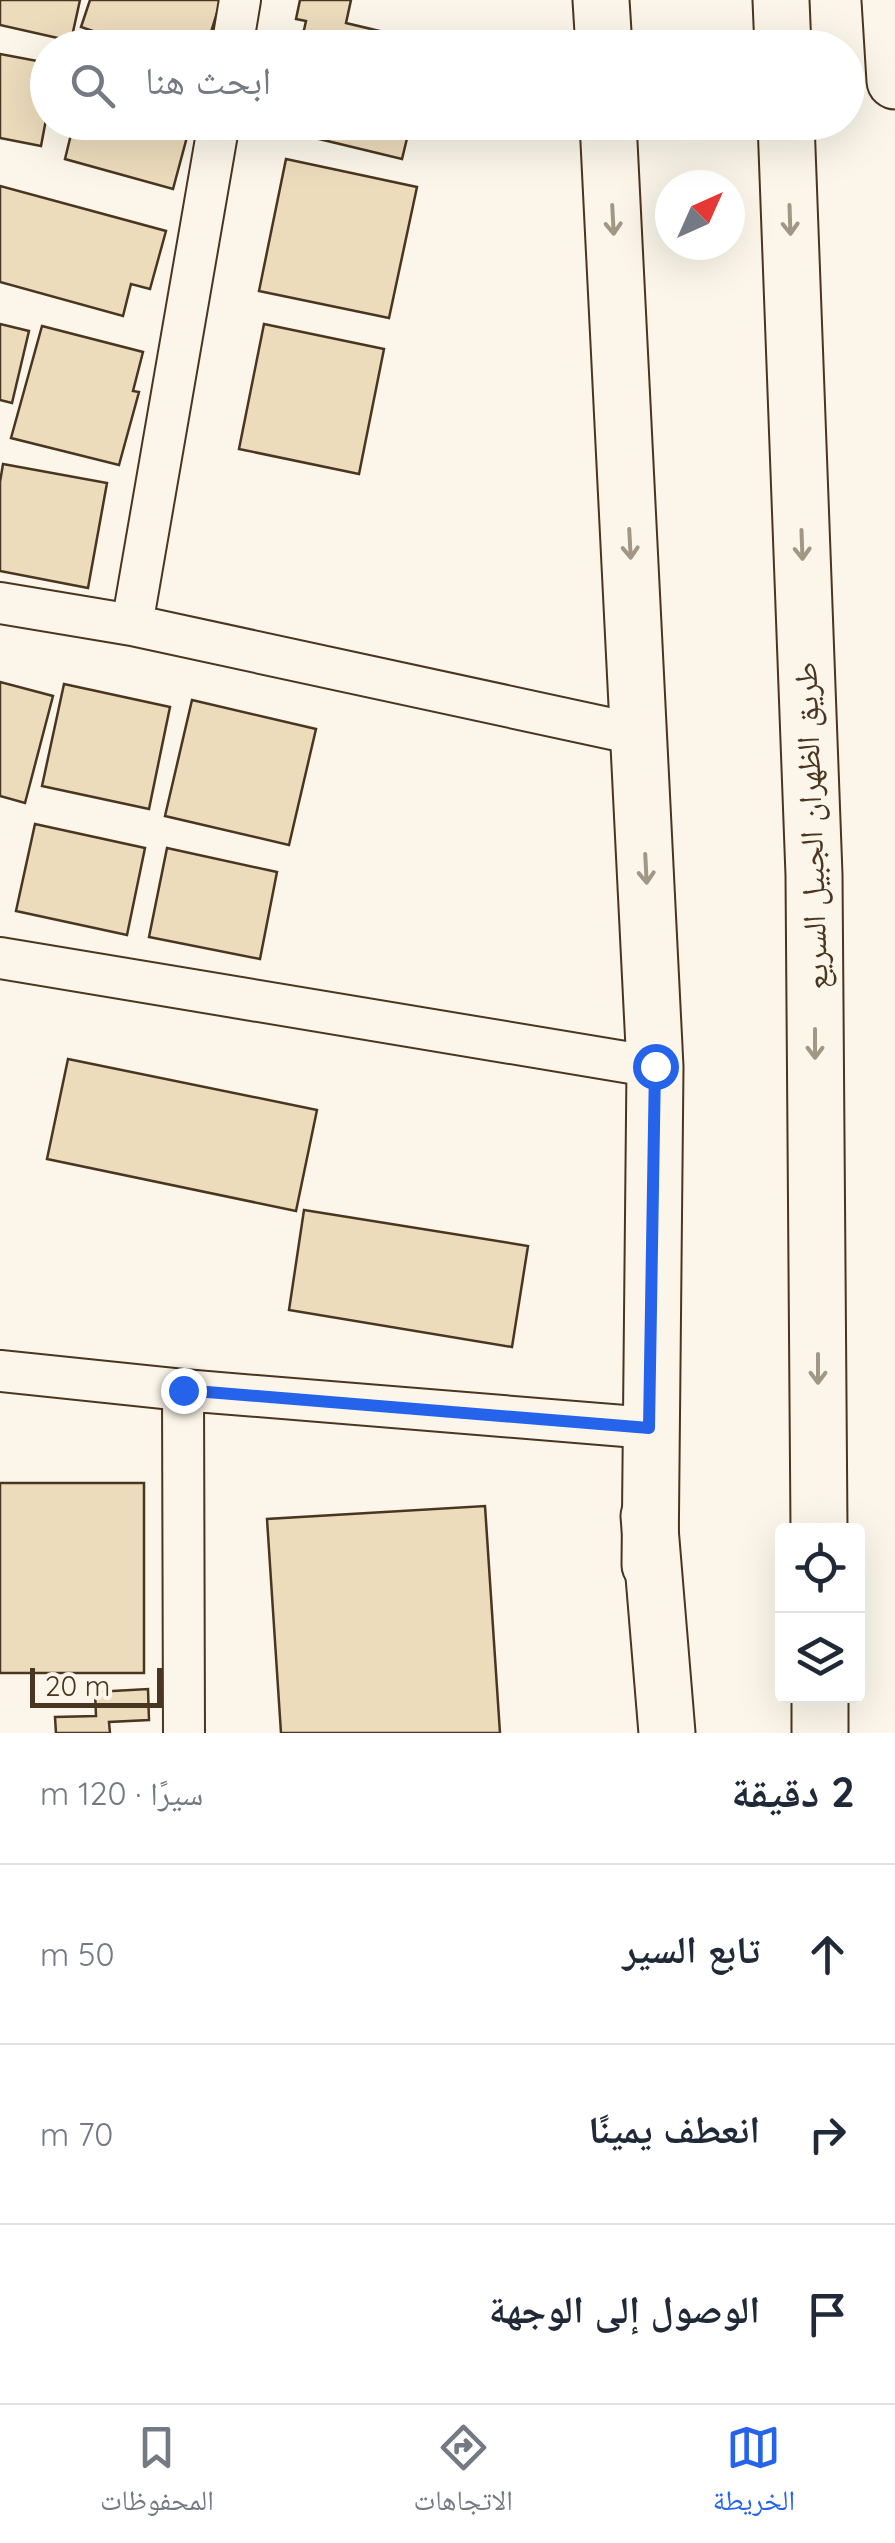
<!DOCTYPE html>
<html lang="ar">
<head>
<meta charset="utf-8">
<style>
  body { margin:0; font-family:Quicksand,"Noto Naskh Arabic",sans-serif; background:#f2f2f3; color:#1f2937; direction:rtl }
  .controls { position:absolute; right:30px; bottom:30px; display:grid; overflow:hidden; border-radius:10px; box-shadow:0 10px 40px #0002 }
  .controls button { width:90px; height:90px; display:grid; place-items:center; padding:0; border:0; border-bottom:2px solid #e0e1e3; background:#fff; color:#1f2937; font:50px sans-serif }
  .compass { position:absolute; left:655px; top:170px; width:90px; height:90px; border-radius:50%; background:#fff; box-shadow:0 10px 40px #0002; rotate:45deg }
  .scale { position:absolute; left:30px; bottom:25px; width:132px; box-sizing:border-box; padding-left:10px; border:5px solid #4a3520; border-top:0; font-size:28px; line-height:35px; white-space:nowrap; color:#4a3520; -webkit-text-stroke:8px #fbf6e9; paint-order:stroke }
  .stop { position:absolute; width:30px; height:30px; margin:-22px; border:8px solid #2563eb; border-radius:50%; background:#fff }
  .stop.end { background:#2563eb; border-color:#fff; box-shadow:0 2px 10px #0008 }
  .list { margin:0; padding:0; list-style:none }
  h2 { display:flex; justify-content:space-between; align-items:center; height:130px; margin:0; padding:0 40px; font-size:42px }
  h2 small { font-size:32px; font-weight:400; color:#747a83 }
  .list li { display:grid; grid-template-columns:65px 1fr auto; gap:30px; align-items:center; box-sizing:border-box; height:180px; padding:0 40px; border-top:2px solid #e0e1e3 }
  .list b { display:block; font-size:38px; white-space:nowrap }
  .list em { font-size:32px; font-style:normal; color:#747a83 }
  .icon { flex:none; width:55px; height:55px; fill:none; stroke:currentColor; stroke-width:2; stroke-linecap:round; stroke-linejoin:round }
  .map { position:relative; flex:none; width:895px; height:1733px; overflow:hidden; direction:ltr }
  .search { position:absolute; background:#fff; box-shadow:0 10px 40px #0002; left:30px; right:30px; top:30px; height:110px; display:flex; align-items:center; gap:25px; box-sizing:border-box; padding:0 35px; border-radius:55px; color:#747a83; font-size:38px }
  .sheet { height:670px; background:#fff }
  nav { display:flex; justify-content:space-around; align-items:center; box-sizing:border-box; height:140px; border-top:2px solid #e0e1e3; background:#fff; font-size:28px; color:#747a83 }
  nav a { display:grid; justify-items:center; gap:5px }
  nav .on { color:#2563eb }
  .map>svg:first-child { display:block }
</style>
</head>
<body>
<div class="map">
<svg width="895" height="1733" viewBox="0 0 895 1733">
  <rect width="100%" height="100%" fill="#fbf6e9"/>
  <path fill="#ecdcbc" stroke="#4a3520" stroke-width="2.5" d="M0,0h80l-9,41 -71,-16z
    M90,0h131l-15,48h-63l-62,-21z
    M300,0h51l-5,23 84,20 -1,5h-129l6,-27 -10,-2z
    M0,54l48,9v46l-7,37 -41,-8z
    M74,122h117l-18,67 -108,-30z
    M288,122h123l-9,37 -116,-28z
    M286,159l131,28 -28,131 -130,-27z
    M0,186l166,45 -16,58 -19,-5 -8,32 -123,-34z
    M0,324l29,7 -17,72 -12,-3z
    M264,324l120,25 -25,125 -120,-25z
    M42,326l101,26 -10,39 6,1 -20,73 -108,-27z
    M3,464l104,19 -19,105 -88,-17v-89z
    M0,682l53,14 -28,107 -25,-7z
    M64,684l106,23 -21,102 -107,-23z
    M192,700l124,29 -27,116 -124,-29z
    M35,824l110,24 -18,87 -111,-24z
    M167,848l110,24 -17,87 -111,-22z
    M68,1059l249,51 -21,101 -249,-52z
    M304,1210l224,36 -16,101 -223,-37z
    M0,1483h144v190h-144z
    M485,1506l15,227h-219l-14,-214z
    M148,1689l1,31 -40,2 1,11h-54l-1,-16 41,-1 -1,-24z"/>
  <g fill="none" stroke-linecap="round" stroke-linejoin="round">
    <g stroke="#4a3520" stroke-width="44">
      <path id="street" d="M232,48l8,-48
        M0,603l132,22 508,110
        M132,625l87,-503
        M0,958l655,109
        M0,1371l183,19 466,38
        M183,1390l1,343"/>
    </g>
    <g stroke="#4a3520" stroke-width="59">
      <path id="primary" d="M601,0l3,48
        M608,122l47,945 -5,498"/>
    </g>
    <g stroke="#4a3520" stroke-width="59">
      <path id="highway" d="M781,0l2,48
        M890,0l5,81
        M786,122l28,753 5,655
        M649,1516l18,217
        M820,1733v-37"/>
    </g>
    <use href="#street" stroke="#fbf6e9" stroke-width="40"/>
    <use href="#primary" stroke="#fbf6e9" stroke-width="55"/>
    <use href="#highway" stroke="#fbf6e9" stroke-width="55"/>
  </g>
  <defs><path id="oneway-shaft" d="M-6 0H5M1.5-3L5.5 0L1.5 3" fill="none" stroke-width="1.6" stroke-linecap="round" stroke-linejoin="round" transform="scale(2.5)"/></defs>
  <g stroke="#a29684">
    <use href="#oneway-shaft" transform="translate(613 220) rotate(87)"/>
    <use href="#oneway-shaft" transform="translate(790 220) rotate(88)"/>
    <use href="#oneway-shaft" transform="translate(630 544) rotate(87)"/>
    <use href="#oneway-shaft" transform="translate(802 545) rotate(88)"/>
    <use href="#oneway-shaft" transform="translate(646 869) rotate(87)"/>
    <use href="#oneway-shaft" transform="translate(815 1044) rotate(90)"/>
    <use href="#oneway-shaft" transform="translate(818 1369) rotate(90)"/>
  </g>
  <g fill="none" stroke-linecap="round" stroke-linejoin="round">
    <path stroke="#2563eb" stroke-width="12" d="M183,1390l466,38 6,-362"/>
  </g>
  <g text-anchor="middle" dominant-baseline="central" stroke-width="8" stroke-linejoin="round" paint-order="stroke">
    <g font-size="32" fill="#4a3520" stroke="#fbf6e9">
      <text transform="translate(810 826) rotate(-92)">طريق الظهران الجبيل السريع</text>
    </g>
  </g>
</svg>
<div class="controls">
<button><svg class="icon" aria-label="locate" viewBox="0 0 24 24"><circle cx="12" cy="12" r="6"/><path d="M12 2v4M12 18v4M2 12h4M18 12h4"/></svg></button>
<button><svg class="icon" aria-label="layers" viewBox="0 0 24 24"><path d="M12 4l9 5-9 5-9-5zM3 14l9 5 9-5"/></svg></button>
</div>
<svg class="compass" viewBox="-18 -18 36 36"><path d="M0-13l5 13h-10z" fill="#e53935"/><path d="M0 13l5-13h-10z" fill="#747a83"/></svg>
<div class="scale">20 m</div>
<div class="stop" style="left:655px;top:1066px"></div>
<div class="stop end" style="left:183px;top:1390px"></div>
<div class="search"><svg class="icon" aria-label="search" viewBox="0 0 24 24"><circle cx="10" cy="10" r="6"/><path d="M15 15l6 6"/></svg>ابحث هنا</div>
</div>
<section class="sheet">
<h2>2 دقيقة<small>سيرًا · 120 m</small></h2>
<ul class="list">
<li><svg class="icon" aria-label="ahead" viewBox="0 0 24 24"><path d="M12 20V5M6 11l6-6 6 6"/></svg><div><b>تابع السير</b></div><em>50 m</em></li>
<li><svg class="icon" aria-label="right" viewBox="0 0 24 24"><path d="M7 20v-9h11M14 6l5 5-5 5"/></svg><div><b>انعطف يمينًا</b></div><em>70 m</em></li>
<li><svg class="icon" aria-label="arrive" viewBox="0 0 24 24"><path d="M6 21V4h12l-3 4 3 4H6"/></svg><div><b>الوصول إلى الوجهة</b></div></li>
</ul>
</section>
<nav>
<a class="on"><svg class="icon" aria-label="map" viewBox="0 0 24 24"><path d="M3 6l6-2 6 2 6-2v14l-6 2-6-2-6 2zM9 4v14M15 6v14"/></svg>الخريطة</a>
<a><svg class="icon" aria-label="directions" viewBox="0 0 24 24"><path d="M12 3l9 9-9 9-9-9zM9 14v-3h6M13 9l2 2-2 2"/></svg>الاتجاهات</a>
<a><svg class="icon" aria-label="saved" viewBox="0 0 24 24"><path d="M7 4h10v16l-5-4-5 4z"/></svg>المحفوظات</a>
</nav>
</body>
</html>
